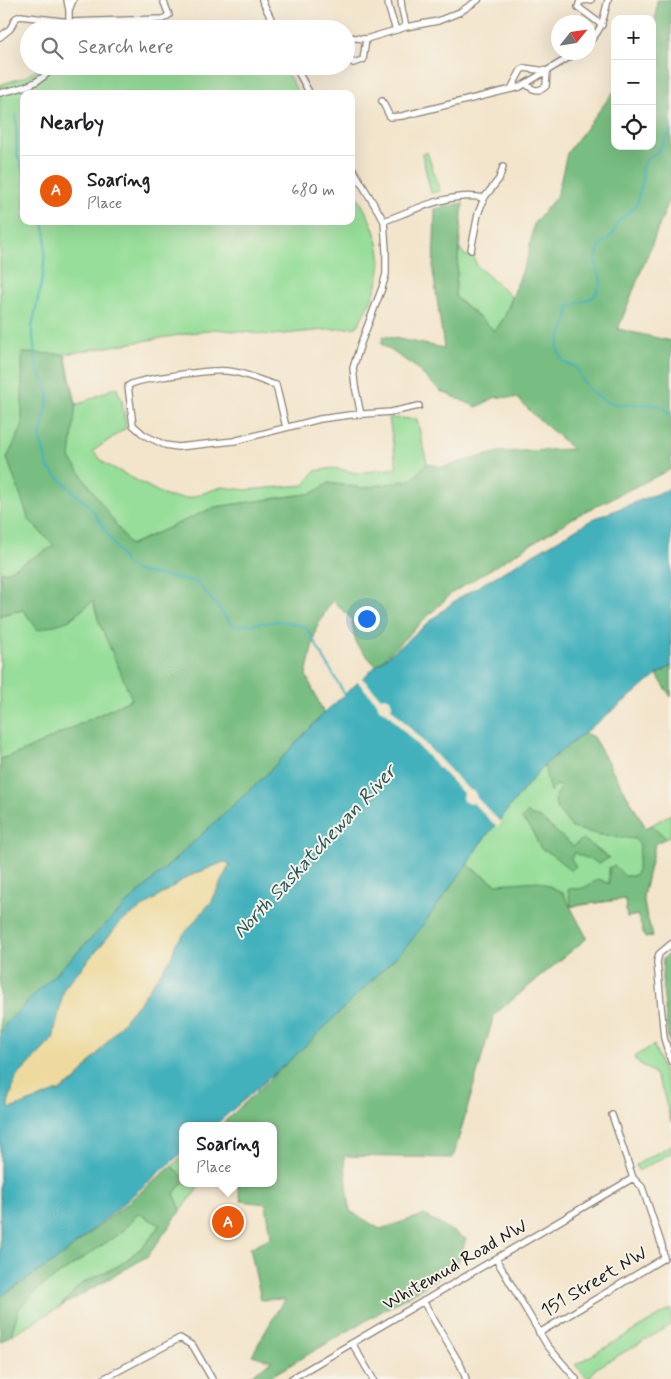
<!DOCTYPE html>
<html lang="en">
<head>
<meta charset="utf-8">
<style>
  body { margin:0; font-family:Mynerve,sans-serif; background:#f6f6f6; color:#202124 }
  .controls { position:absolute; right:15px; top:15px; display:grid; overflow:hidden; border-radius:10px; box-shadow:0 5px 20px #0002 }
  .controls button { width:45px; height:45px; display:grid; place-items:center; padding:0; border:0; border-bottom:1px solid #e0e0e0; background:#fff; color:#202124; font:25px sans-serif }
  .compass { position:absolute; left:551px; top:15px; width:45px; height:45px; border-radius:50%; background:#fff; box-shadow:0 5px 20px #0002; rotate:60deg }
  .you { position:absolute; left:366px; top:618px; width:18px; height:18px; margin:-12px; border:4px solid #fff; border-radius:50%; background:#1a73e8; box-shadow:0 0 0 8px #1a73e833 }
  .badge { display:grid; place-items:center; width:32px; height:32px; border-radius:50%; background:#ea580c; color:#fff; font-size:16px; font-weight:700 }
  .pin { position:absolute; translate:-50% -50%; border:2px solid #fff; box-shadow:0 1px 5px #0006 }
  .popup { position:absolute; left:179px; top:1122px; width:98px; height:65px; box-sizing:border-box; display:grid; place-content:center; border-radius:10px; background:#fff; filter:drop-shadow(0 1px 4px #0005); font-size:16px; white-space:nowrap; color:#757577 }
  .popup b { font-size:19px; color:#202124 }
  .popup::after { content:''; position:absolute; left:50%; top:100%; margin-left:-10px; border:10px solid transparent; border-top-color:#fff }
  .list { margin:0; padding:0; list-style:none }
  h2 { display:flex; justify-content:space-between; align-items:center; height:65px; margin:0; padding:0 20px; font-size:21px }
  h2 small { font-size:16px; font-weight:400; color:#757577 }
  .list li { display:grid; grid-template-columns:32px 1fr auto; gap:15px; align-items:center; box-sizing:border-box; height:70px; padding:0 20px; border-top:1px solid #e0e0e0 }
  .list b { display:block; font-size:19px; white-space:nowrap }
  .list p { margin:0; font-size:16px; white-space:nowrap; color:#757577 }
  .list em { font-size:16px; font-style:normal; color:#757577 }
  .icon { flex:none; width:28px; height:28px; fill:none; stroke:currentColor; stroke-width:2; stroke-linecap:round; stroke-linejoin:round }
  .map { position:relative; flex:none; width:671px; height:1379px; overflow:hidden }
  .search { position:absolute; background:#fff; box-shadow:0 5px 20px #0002; left:20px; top:20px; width:335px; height:55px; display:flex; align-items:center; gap:12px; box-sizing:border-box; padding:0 18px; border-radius:28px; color:#757577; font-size:19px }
  .panel { position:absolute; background:#fff; box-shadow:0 5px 20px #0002; left:20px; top:90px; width:335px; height:135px; border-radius:10px }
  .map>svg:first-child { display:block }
</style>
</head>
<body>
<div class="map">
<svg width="671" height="1379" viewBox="0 0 671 1379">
  <rect width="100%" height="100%" fill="#f7f3e8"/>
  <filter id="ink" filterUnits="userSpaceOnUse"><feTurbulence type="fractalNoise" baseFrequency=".02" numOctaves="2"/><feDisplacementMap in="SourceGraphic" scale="10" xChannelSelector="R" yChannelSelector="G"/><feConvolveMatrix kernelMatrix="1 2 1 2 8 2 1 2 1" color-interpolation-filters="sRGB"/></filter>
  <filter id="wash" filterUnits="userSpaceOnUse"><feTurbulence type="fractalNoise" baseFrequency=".0096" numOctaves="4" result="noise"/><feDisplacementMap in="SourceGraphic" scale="20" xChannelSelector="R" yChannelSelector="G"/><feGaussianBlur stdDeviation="1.12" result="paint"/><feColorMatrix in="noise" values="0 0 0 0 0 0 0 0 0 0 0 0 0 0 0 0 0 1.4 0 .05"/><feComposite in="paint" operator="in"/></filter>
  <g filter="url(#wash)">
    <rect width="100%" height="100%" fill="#f3e5cc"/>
    <path fill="#96de99" stroke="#597d5a" d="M42,66h25l-1,3 32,-3h185l16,28h-275v127h327v-35c17,28 36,60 27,95 -4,16 -14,32 -21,46l-85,8 -57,-6 -150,25 11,50 6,-1 34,-16 6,13 4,28 -33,23 11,12 64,34 21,1 33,-11 24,3 58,-5 11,-14 18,-3 24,5 40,-5 -8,-50 28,1 10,44 -15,17 -49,8 -34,-5 -15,10 -99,14 -85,38 -130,34v-494l27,-9z
      M427,152l13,39 -9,2 -9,-39z
      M459,247l6,9 8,-1 4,11 35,31 -7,19 -10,16 -40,-35z
      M93,601l6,21 14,19 19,58 -110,53 -22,7v-144l23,-5 45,11z
      M584,733l9,4 53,91 25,-14v21l-16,9 -12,52 3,18 7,22 -8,2 -7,-23 -11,2 -2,-18 -94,13 -35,-28 -29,-19 12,-20 65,-80z
      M654,1045l17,50v27l-7,-27 -9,-21 -19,-13 -1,-5z
      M671,1145v8l-33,18 -2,-6z
      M183,1157v20l-11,-11z
      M183,1181v2h19l-21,27 -7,-16z
      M138,1213l22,12 -14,19 -26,21 -39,19 -21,23 -49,28 8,-27 20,-20 84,-57z
      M671,1309v16l-76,44 -6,10 -14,-14z"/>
    <path fill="#78bd81" stroke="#4a6c4e" d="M657,0h14v199l-2,2 -51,128 53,12v128l-93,46 -126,78 -76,73 -20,-22 -5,-26 -19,-18 -16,29 -10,46 18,38 -58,62 -148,137 -111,110 -7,11v-274l22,-7 110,-53 -33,-77 -6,-21 -25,20 -30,9 -15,-20 -23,5v-43h6l48,-26 -25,-26 -22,-62 15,-31v-74l42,1 12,50 -6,54 60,87 85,-38 98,-14 16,-10 34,5 49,-8 15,-17 15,4 57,-15 74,-3 -39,-34 -17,-17 -21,-1 -19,10 -37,-16 -26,-25 -33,-22 3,-8 60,12 -11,-77 2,-62 28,-6 -8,94 40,34 10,-15 23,-60 6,-33 23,-27 10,-43 48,-63v56h37v-106l2,-2z
      M671,666v31l-14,-22z
      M584,733l9,4 53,91 6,-3 14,13 -11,6 -12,52 3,18 7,22 -8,2 -7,-23 -11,2 -2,-18 -54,7 -3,-16 2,-2c11,4 20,-4 29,-9l10,5v-16l5,-3 11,11h7l5,-3 3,-28 -5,-6 -34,-4 -29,-7 -16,-21 -1,-8 6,-12 -4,-2 -7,7 -6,-27z
      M528,812l2,3 10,3 33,28 10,-7 26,19 -11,6c-7,-6 -16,-6 -24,-12l-3,7 5,7 -5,5c-10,-8 -18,-18 -30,-22l-11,-22 -9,-8z
      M467,865l29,19 43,-3 24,12 24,45 -93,77 -41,143 -109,-2 6,55 30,18 44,-14 42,24 -10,29 -190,111h-20l26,-18 -20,-6 32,-56 -23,1 -11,-52 21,-11 -5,-33 -25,-3 -4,-18h36v-57h-53l82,-77 106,-104z
      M671,951v95l-3,-8 -6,-61 1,-18z
      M172,1166l11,11v4l-9,13 7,16 -33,46 -88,51 21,-23 39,-19 26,-21 14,-19 -22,-12 -15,18 -84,57 -20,20 -8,27 -11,7v-45l62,-41z"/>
    <path fill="#eeda9e" stroke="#857b5d" d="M224,862l6,1 -18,38 -36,42 -4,13 -30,43 -66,81 -17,11 -49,18 -2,-6 8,-25 37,-39 11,-51 57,-66 66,-45z"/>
    <path fill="#42b1bc" stroke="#2f666c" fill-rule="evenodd" d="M671,488v178l-14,9 -113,90 -65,80 -12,20 -59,80 -110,108 -84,73h-31v26l-121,104 -62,41v-264l7,-11 111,-110 148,-137 58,-62 52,-47 81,-67 136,-80zM224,862l6,2 -18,37 -36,42 -4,13 -30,43 -66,81 -17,11 -49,18 -2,-6 8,-25 37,-39 11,-51 57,-66 66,-45z"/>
    <path fill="#f3e5cc" d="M361,677l20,21 4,-1 5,2 2,6 -1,3 77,81 7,3 2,6 24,25 -4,4 -24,-24 -4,1 -6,-3 -1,-3 1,-5 -77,-81 -7,-3 -2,-6 -20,-22z"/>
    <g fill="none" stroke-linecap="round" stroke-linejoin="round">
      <path stroke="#42b1bc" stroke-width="2" d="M16,115l1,39 7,19
        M671,130l-13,22 -10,6 -7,10 2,12 -6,23 -7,9 -12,9 -5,13 -12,11 -6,14 6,23 -7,15 -25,10c-2,5 -1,11 -3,16 -5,17 -15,22 -2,39l13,6c5,19 26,37 46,37 15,0 27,-3 42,3l6,10
        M42,221l4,14 -3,40 -11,52 4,37 13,30 -9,44 8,30 44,41 34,55 10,7 61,11 36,44 48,-5 25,6 39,68"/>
    </g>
  </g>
  <g filter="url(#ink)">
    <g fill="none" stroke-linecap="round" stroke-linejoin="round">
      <g stroke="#888074" stroke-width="8">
        <path id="street" d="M67,0l2,10
          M262,0l14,29
          M388,0c-1,6 6,23 8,30
          M401,0l1,9 4,18
          M591,0l-11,1 -2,6 24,18
          M69,29v-19l4,-10
          M0,37l10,-8 6,-11 4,-2 49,6 94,-3 6,-4 -6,-15
          M346,37l20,2 40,-12 32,-6 22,-9 18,-12
          M588,43c15,-14 15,-24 20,-43
          M346,53l7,10 10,-3 3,-21
          M295,66l15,28
          M511,89l10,-19 3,-2 23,3 -1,15c-7,7 -13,4 -19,-1
          M0,93c23,-5 38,-8 55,-27
          M382,101l8,16 12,-1 118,-29 58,-35
          M351,166l33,55 2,29v24l-4,14 -21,55 -8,25 2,18 6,29
          M384,221c30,-11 68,-30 100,-23
          M471,250l7,-36 6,-16 15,-19 4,-12
          M286,427l-10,-42c-17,-4 -31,-13 -49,-14 -14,-1 -90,7 -99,15l5,39 11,10 21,10 13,2 56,-6 86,-22 30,-4 41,-3 28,-6
          M671,944l-12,10 -2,8 7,76 7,23
          M496,1259l51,86 29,34
          M423,1301l38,65 5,13
          M539,1333l125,-75 -2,-12 -20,-59 -9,-9 -21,-63
          M352,1343l21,36
          M103,1379l77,-41 13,8 19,33
          M291,1379l342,-201"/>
      </g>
      <use href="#street" stroke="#fff" stroke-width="5.5"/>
    </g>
  </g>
  <g text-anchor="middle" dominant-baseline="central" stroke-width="4" stroke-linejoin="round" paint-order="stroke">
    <g font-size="19" fill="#1c1c1c" stroke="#f7f3e8">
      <text transform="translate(455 1265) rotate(-30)">Whitemud Road NW</text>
      <text transform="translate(594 1282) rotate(-31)">151 Street NW</text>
    </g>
    <g font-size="20" font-style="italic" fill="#2b585c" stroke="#f7f3e8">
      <text transform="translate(315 852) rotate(-47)">North Saskatchewan River</text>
    </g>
  </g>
</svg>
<div class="controls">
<button>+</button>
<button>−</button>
<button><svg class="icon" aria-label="locate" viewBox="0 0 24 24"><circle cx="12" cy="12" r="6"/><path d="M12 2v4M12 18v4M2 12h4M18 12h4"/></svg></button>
</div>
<svg class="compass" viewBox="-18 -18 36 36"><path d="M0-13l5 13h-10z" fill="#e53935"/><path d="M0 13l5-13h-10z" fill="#757577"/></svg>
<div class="you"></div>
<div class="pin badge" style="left:228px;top:1222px">A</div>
<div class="popup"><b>Soaring</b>Place</div>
<div class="search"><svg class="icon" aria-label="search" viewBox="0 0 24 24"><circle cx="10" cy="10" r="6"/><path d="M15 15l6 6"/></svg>Search here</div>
<section class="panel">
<h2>Nearby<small></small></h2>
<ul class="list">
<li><span class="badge">A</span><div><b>Soaring</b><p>Place</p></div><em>680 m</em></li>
</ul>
</section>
</div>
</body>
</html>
